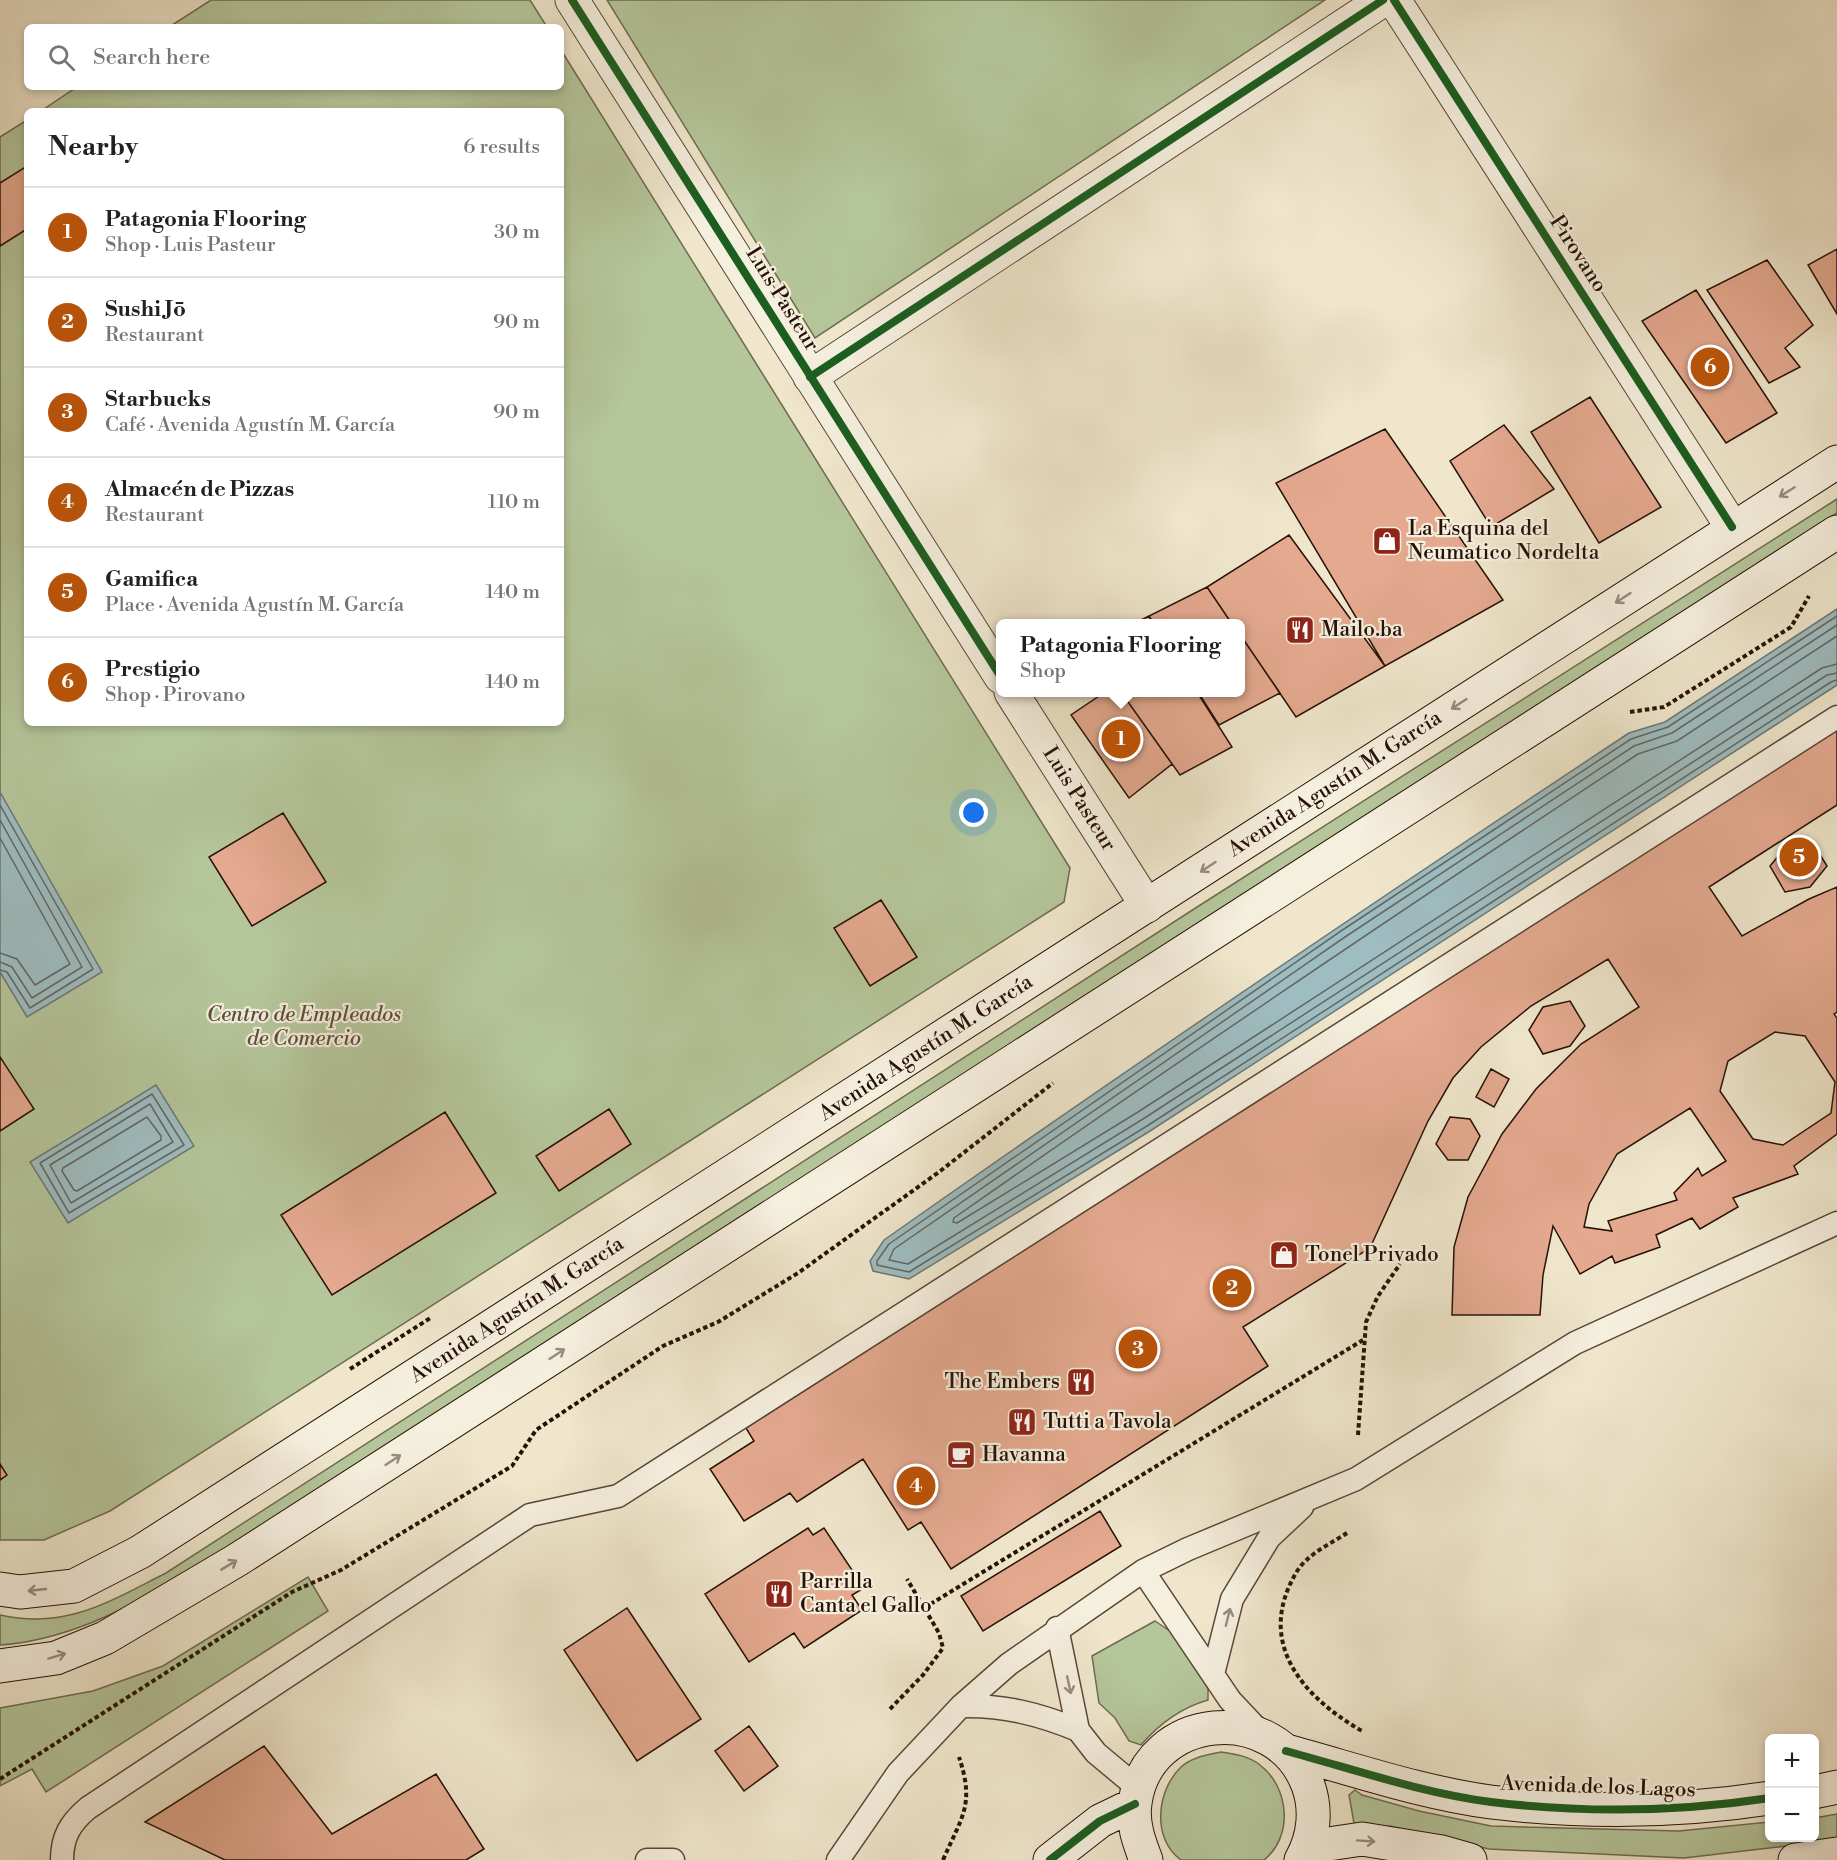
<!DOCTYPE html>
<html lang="en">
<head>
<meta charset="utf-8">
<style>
  body { margin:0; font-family:"Libre Bodoni",serif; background:#f2f2f2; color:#202124 }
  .controls { position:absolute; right:18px; bottom:18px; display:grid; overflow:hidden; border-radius:9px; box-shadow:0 3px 9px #0003 }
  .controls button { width:54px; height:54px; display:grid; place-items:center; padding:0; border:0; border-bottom:2px solid #e0e0e0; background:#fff; color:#202124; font:30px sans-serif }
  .you { position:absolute; left:974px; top:813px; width:21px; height:21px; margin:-15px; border:4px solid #fff; border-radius:50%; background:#1a73e8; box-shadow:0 0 0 9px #1a73e833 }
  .badge { display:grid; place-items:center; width:39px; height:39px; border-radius:50%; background:#b45309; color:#fff; font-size:20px; font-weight:700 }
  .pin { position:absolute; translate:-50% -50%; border:3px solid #fff; box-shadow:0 2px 6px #0006 }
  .popup { position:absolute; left:996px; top:619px; width:249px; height:78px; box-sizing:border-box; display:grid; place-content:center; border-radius:9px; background:#fff; filter:drop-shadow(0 2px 4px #0005); font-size:20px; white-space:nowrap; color:#757577 }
  .popup b { font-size:22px; color:#202124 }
  .popup::after { content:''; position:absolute; left:50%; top:100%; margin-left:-12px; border:12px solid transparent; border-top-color:#fff }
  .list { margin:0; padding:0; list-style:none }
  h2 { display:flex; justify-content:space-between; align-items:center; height:78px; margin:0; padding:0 24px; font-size:26px }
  h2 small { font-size:20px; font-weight:400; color:#757577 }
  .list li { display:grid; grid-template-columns:39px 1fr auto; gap:18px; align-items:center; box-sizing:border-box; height:90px; padding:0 24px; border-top:2px solid #e0e0e0 }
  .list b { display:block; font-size:22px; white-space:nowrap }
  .list p { margin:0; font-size:20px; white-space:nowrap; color:#757577 }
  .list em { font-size:20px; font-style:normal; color:#757577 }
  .icon { flex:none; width:33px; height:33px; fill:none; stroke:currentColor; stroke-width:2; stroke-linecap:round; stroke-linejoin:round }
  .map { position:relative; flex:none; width:1837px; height:1860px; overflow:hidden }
  .search { position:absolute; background:#fff; box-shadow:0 3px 9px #0003; left:24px; top:24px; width:540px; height:66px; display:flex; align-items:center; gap:15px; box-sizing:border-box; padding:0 21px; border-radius:9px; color:#757577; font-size:22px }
  .panel { position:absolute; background:#fff; box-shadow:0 3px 9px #0003; left:24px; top:108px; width:540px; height:618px; border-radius:9px }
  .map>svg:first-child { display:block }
</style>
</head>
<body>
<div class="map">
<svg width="1837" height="1860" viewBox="0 0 1837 1860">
  <rect width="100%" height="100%" fill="#efe6cc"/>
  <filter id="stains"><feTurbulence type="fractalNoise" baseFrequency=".00333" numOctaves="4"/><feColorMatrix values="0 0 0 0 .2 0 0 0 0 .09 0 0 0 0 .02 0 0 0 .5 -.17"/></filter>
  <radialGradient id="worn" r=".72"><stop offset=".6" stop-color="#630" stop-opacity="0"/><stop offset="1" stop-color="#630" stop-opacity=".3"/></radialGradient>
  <path fill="#b5c69b" stroke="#6e6c50" stroke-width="1.5" d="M211,0h319l17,27h-378z
    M607,0h718l-510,338z
    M561,50l509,818 -6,34 -954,609 -66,29h-44v-1403l27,-17v603h534v-612h-520l36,-24h484z
    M1837,499v14l-1667,1072c-53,28 -109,56 -170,60v-30c67,15 110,-14 166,-42l1028,-664z
    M308,1577l20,34 -282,181 -14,-23 -32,17v-78l93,-17 70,-25z
    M1155,1621l27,18 26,50v11c-28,8 -49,24 -67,45l-12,-4 -14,-23 -16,-15 -7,-47z
    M1221,1752c14,2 28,4 39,13 29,22 34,71 4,95h-83c-30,-22 -24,-70 0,-93 11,-10 26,-12 40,-15z
    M1355,1790l7,5 57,16 72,15 188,5 90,-9 1,16h44l1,-20 22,-4v26l-153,18 -195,-9 -99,-23 -19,4 -16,-1 -6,-34z"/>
  <path fill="#9ebdc1" stroke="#6e7876" stroke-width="1.5" d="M1837,609v76l-687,446 -241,148 -36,-8 -3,-10 14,-21c246,-173 494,-341 745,-507l36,-11z
    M0,792l102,180 -75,45 -27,-45z
    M156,1085l38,61 -126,77 -38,-61z"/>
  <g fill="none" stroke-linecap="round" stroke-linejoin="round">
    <path stroke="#626764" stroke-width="1.5" d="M1837,616l-169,111 -37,12 -290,192 -452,313 -12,17v4l32,7 238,-146 684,-444 6,-2
      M1837,625l-165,108 -38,13 -289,191 -451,312 -5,11 19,4 235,-145 684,-444 10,-2
      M1837,636l-160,105 -39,13c-230,152 -459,306 -684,464l-1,4 4,1 181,-111 684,-444 15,-4
      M0,805l93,164 -63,39 -23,-36 -7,-2
      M0,820l82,147 -50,31 -20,-31 -12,-5
      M0,838l70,126 -35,21 -18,-26 -17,-6
      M152,1094l32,51 -115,68 -29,-50z
      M150,1104l23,38 -102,61 -21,-38z
      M147,1117l14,19v4l-84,51 -3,-1 -12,-19 1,-3z"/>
  </g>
  <path fill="#e4a98f" stroke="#271106" stroke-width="1.5" fill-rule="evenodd" d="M27,166v63l-27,17v-63z
    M1837,249v65l-29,-49z
    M1767,260l46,65 -28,23 15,19 -31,16 -62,-93z
    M1696,290l81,123 -51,30 -84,-122z
    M1590,397l71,110 -62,36 -68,-111z
    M1504,425l50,64 -63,38 -41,-66z
    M1385,429l118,171 -118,66 -109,-183z
    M1289,535l96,131 -89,51 -55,-81v-12h-9l-25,-37z
    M1207,587l25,37h-78l-5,-8z
    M1149,616l4,8h-20z
    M1241,636l39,57 -61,32 -21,-33h43z
    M1105,692h16l51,72 -43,34 -58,-83z
    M1121,692h76l35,55 -52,28z
    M1837,730v75l-128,82 33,49 67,-37 28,-12v125l-3,2 3,4v116l-43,32 4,8 -65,24 5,9 -38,22 -8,-11 -36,17 4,12 -45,16 -3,-7 -32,18 -27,-48 -10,49 -3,40h-88l2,-68 14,-50 34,-63 34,-45 45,-45 58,-37 -31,-48 -77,47 -50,41 -28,31 -25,43 -58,127 -127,79 25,39 -317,203 -30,-47 -13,8 -45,-71 -66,43 -7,-9 -46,28 -34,-52 44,-28 -8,-13zM1775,1032l30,4 30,46 -4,31 -48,32 -30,-6 -33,-48 8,-30zM1690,1108l36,53 -24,15 -4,-8 -24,25 3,7 -69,21 4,10 -28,-4 5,-23 28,-50z
    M283,813l43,69 -74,44 -43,-69z
    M1811,840l16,26 -17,21 -25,5 -15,-26 15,-18z
    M881,900l36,57 -47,29 -36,-58z
    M1570,1001l15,25 -15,20 -27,8 -14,-24 14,-23z
    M0,1057l34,52 -34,22z
    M1491,1069l18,10 -15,28 -18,-10z
    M609,1109l22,35 -72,47 -23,-35z
    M445,1112l51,81 -164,102 -51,-80z
    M1450,1117l20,2 10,17 -12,24h-20l-12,-16z
    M0,1464l7,11 -7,5z
    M1100,1511l21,35 -138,85 -22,-35z
    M808,1528l5,7 11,-7 40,60 -12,7 10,15 -58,38 -10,-15 -45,29 -44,-68z
    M627,1608l74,111 -64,42 -73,-111z
    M749,1726l29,40 -34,25 -29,-40z
    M264,1746l68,88 104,-60 48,75 -18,11h-241l-80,-38z"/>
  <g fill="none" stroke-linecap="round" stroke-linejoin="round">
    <g stroke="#594638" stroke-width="25">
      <path id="lane" d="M1143,1571l87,129 32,34
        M1057,1628l21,102 18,23 42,35
        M1213,1674l19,-75 37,-61 33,-31
        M961,1706c42,-1 78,8 117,24
        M62,1860c0,-23 8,-37 26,-52l442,-293 88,-19 1219,-779
        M647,1860h26
        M838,1860l60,-87 63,-67 48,-42 134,-93 45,-22 168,-70 219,-136 262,-120"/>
    </g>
    <g stroke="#594638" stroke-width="35">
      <path id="street" d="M572,0l429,677
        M1394,0l338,527
        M810,377l573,-377
        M1011,692l136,214"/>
    </g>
    <g stroke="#271106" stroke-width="35">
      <path id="secondary" d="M0,1589l20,3 54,-6 66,-34 1697,-1090
        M0,1666l56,-8 49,-20 132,-78 1600,-1028
        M1286,1751c67,18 136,42 205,51 92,11 187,10 279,-4
        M1814,1792l23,-5
        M1308,1847l54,-8 80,13 28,8
        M1050,1860l50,-39 35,-17
        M1146,1860c-7,-18 -14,-37 -11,-57 12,-91 141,-103 173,-18 9,25 6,52 -7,75
        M1795,1860l42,-6"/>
    </g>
    <path stroke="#271106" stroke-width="4" stroke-dasharray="4.5 3" stroke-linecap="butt" d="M1630,712l34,-5 127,-80 18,-31
      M350,1369l82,-52
      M1358,1435l8,-113 12,-26 22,-32
      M1347,1533c-17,11 -41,22 -51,40 -41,70 7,124 66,158
      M924,1608l439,-268
      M890,1709l33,-34 20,-27 -4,-15 -32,-54
      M0,1779l292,-187 49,-22 171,-104 24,-36 127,-84 55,-24 80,-49 141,-101 114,-89
      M943,1860c19,-44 32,-55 16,-103"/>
    <use href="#lane" stroke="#f5efde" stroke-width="22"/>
    <use href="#street" stroke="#f5efde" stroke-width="33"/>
    <use href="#secondary" stroke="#f5efde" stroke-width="33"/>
    <g stroke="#f5efde" stroke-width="11">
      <path id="cycleway" d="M572,0l429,677
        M1394,0l338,527
        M810,377l573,-377
        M1286,1751c67,18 136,42 205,51 92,11 187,10 279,-4
        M1050,1860l50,-39 35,-17"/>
    </g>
    <use href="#cycleway" stroke="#1b5e20" stroke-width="8"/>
  </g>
  <defs><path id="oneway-shaft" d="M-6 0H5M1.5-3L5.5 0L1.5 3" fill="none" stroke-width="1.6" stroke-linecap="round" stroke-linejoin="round" transform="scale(1.5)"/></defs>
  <g stroke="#988b7d">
    <use href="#oneway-shaft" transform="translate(1787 492) rotate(148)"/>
    <use href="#oneway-shaft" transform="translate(1623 598) rotate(147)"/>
    <use href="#oneway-shaft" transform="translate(1459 704) rotate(147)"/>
    <use href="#oneway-shaft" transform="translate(1208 867) rotate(147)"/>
    <use href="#oneway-shaft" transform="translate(557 1354) rotate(-33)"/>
    <use href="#oneway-shaft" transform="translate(393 1460) rotate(-33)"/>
    <use href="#oneway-shaft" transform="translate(229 1565) rotate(-31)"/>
    <use href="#oneway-shaft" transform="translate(37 1590) rotate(174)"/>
    <use href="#oneway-shaft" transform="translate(1228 1617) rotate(-76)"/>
    <use href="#oneway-shaft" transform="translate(57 1656) rotate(-17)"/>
    <use href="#oneway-shaft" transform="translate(1069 1685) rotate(78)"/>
    <use href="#oneway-shaft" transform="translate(1366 1841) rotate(4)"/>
  </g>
  <defs>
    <g id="shop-square" transform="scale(1.5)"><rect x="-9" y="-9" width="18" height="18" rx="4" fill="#8f2418" stroke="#f5efde"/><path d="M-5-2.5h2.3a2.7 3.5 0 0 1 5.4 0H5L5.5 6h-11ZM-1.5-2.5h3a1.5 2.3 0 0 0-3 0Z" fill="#fff"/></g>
    <g id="restaurant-square" transform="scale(1.5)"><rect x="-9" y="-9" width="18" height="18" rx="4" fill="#8f2418" stroke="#f5efde"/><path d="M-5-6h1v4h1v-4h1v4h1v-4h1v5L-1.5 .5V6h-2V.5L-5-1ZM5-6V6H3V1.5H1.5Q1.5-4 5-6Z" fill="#fff"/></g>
    <g id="cafe-square" transform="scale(1.5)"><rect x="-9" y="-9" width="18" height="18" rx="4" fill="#8f2418" stroke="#f5efde"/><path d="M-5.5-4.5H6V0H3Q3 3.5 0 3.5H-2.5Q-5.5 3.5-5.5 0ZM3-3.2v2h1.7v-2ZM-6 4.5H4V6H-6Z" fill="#fff"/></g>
  </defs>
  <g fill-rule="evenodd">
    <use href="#shop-square" x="1387" y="541"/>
    <use href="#restaurant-square" x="1300" y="630"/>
    <use href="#shop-square" x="1284" y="1255"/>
    <use href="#restaurant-square" x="1081" y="1382"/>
    <use href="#restaurant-square" x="1022" y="1422"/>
    <use href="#cafe-square" x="961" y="1455"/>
    <use href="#restaurant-square" x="779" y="1594"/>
  </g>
  <g text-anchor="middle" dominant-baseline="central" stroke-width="4.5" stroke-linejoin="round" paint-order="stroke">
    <g font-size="21" fill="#271106" stroke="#f5efde">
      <text transform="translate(1578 254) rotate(57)">Pirovano</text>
      <text transform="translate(782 299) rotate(58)">Luis Pasteur</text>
      <text transform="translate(1335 784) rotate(-33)">Avenida Agustín M. García</text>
      <text transform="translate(1079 799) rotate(58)">Luis Pasteur</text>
      <text transform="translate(926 1048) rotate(-33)">Avenida Agustín M. García</text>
      <text transform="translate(517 1310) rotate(-33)">Avenida Agustín M. García</text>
      <text transform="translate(1598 1787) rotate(2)">Avenida de los Lagos</text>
    </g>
    <g font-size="21" fill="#271106" stroke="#f5efde" text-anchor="start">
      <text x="1408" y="529">La Esquina del<tspan x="1408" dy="24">Neumatico Nordelta</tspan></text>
      <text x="1321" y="630">Mailo.ba</text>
      <text x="1305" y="1255">Tonel Privado</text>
      <text x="1060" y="1382" text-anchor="end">The Embers</text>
      <text x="1043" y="1422">Tutti a Tavola</text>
      <text x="982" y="1455">Havanna</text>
      <text x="800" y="1582">Parrilla<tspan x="800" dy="24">Canta el Gallo</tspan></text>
    </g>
    <g font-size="21" font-style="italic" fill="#59503a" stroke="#f5efde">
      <text x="304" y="1015">Centro de Empleados<tspan x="304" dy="24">de Comercio</tspan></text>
    </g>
  </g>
  <rect width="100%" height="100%" filter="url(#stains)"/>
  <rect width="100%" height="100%" fill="url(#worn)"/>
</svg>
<div class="controls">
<button>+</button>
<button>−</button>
</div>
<div class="you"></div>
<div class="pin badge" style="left:1121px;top:739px">1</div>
<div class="popup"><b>Patagonia Flooring</b>Shop</div>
<div class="pin badge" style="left:1232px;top:1288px">2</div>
<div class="pin badge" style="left:1138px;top:1349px">3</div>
<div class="pin badge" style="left:916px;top:1486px">4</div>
<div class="pin badge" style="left:1799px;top:857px">5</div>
<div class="pin badge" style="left:1710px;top:367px">6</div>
<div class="search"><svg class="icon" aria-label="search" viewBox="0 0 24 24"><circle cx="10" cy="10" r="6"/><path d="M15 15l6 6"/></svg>Search here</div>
<section class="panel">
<h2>Nearby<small>6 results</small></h2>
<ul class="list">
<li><span class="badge">1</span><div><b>Patagonia Flooring</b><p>Shop · Luis Pasteur</p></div><em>30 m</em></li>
<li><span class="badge">2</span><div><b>Sushi Jō</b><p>Restaurant</p></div><em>90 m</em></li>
<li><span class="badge">3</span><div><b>Starbucks</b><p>Café · Avenida Agustín M. García</p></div><em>90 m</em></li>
<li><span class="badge">4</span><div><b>Almacén de Pizzas</b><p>Restaurant</p></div><em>110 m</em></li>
<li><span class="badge">5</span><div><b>Gamifica</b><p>Place · Avenida Agustín M. García</p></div><em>140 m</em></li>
<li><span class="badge">6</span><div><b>Prestigio</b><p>Shop · Pirovano</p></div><em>140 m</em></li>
</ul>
</section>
</div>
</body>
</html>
